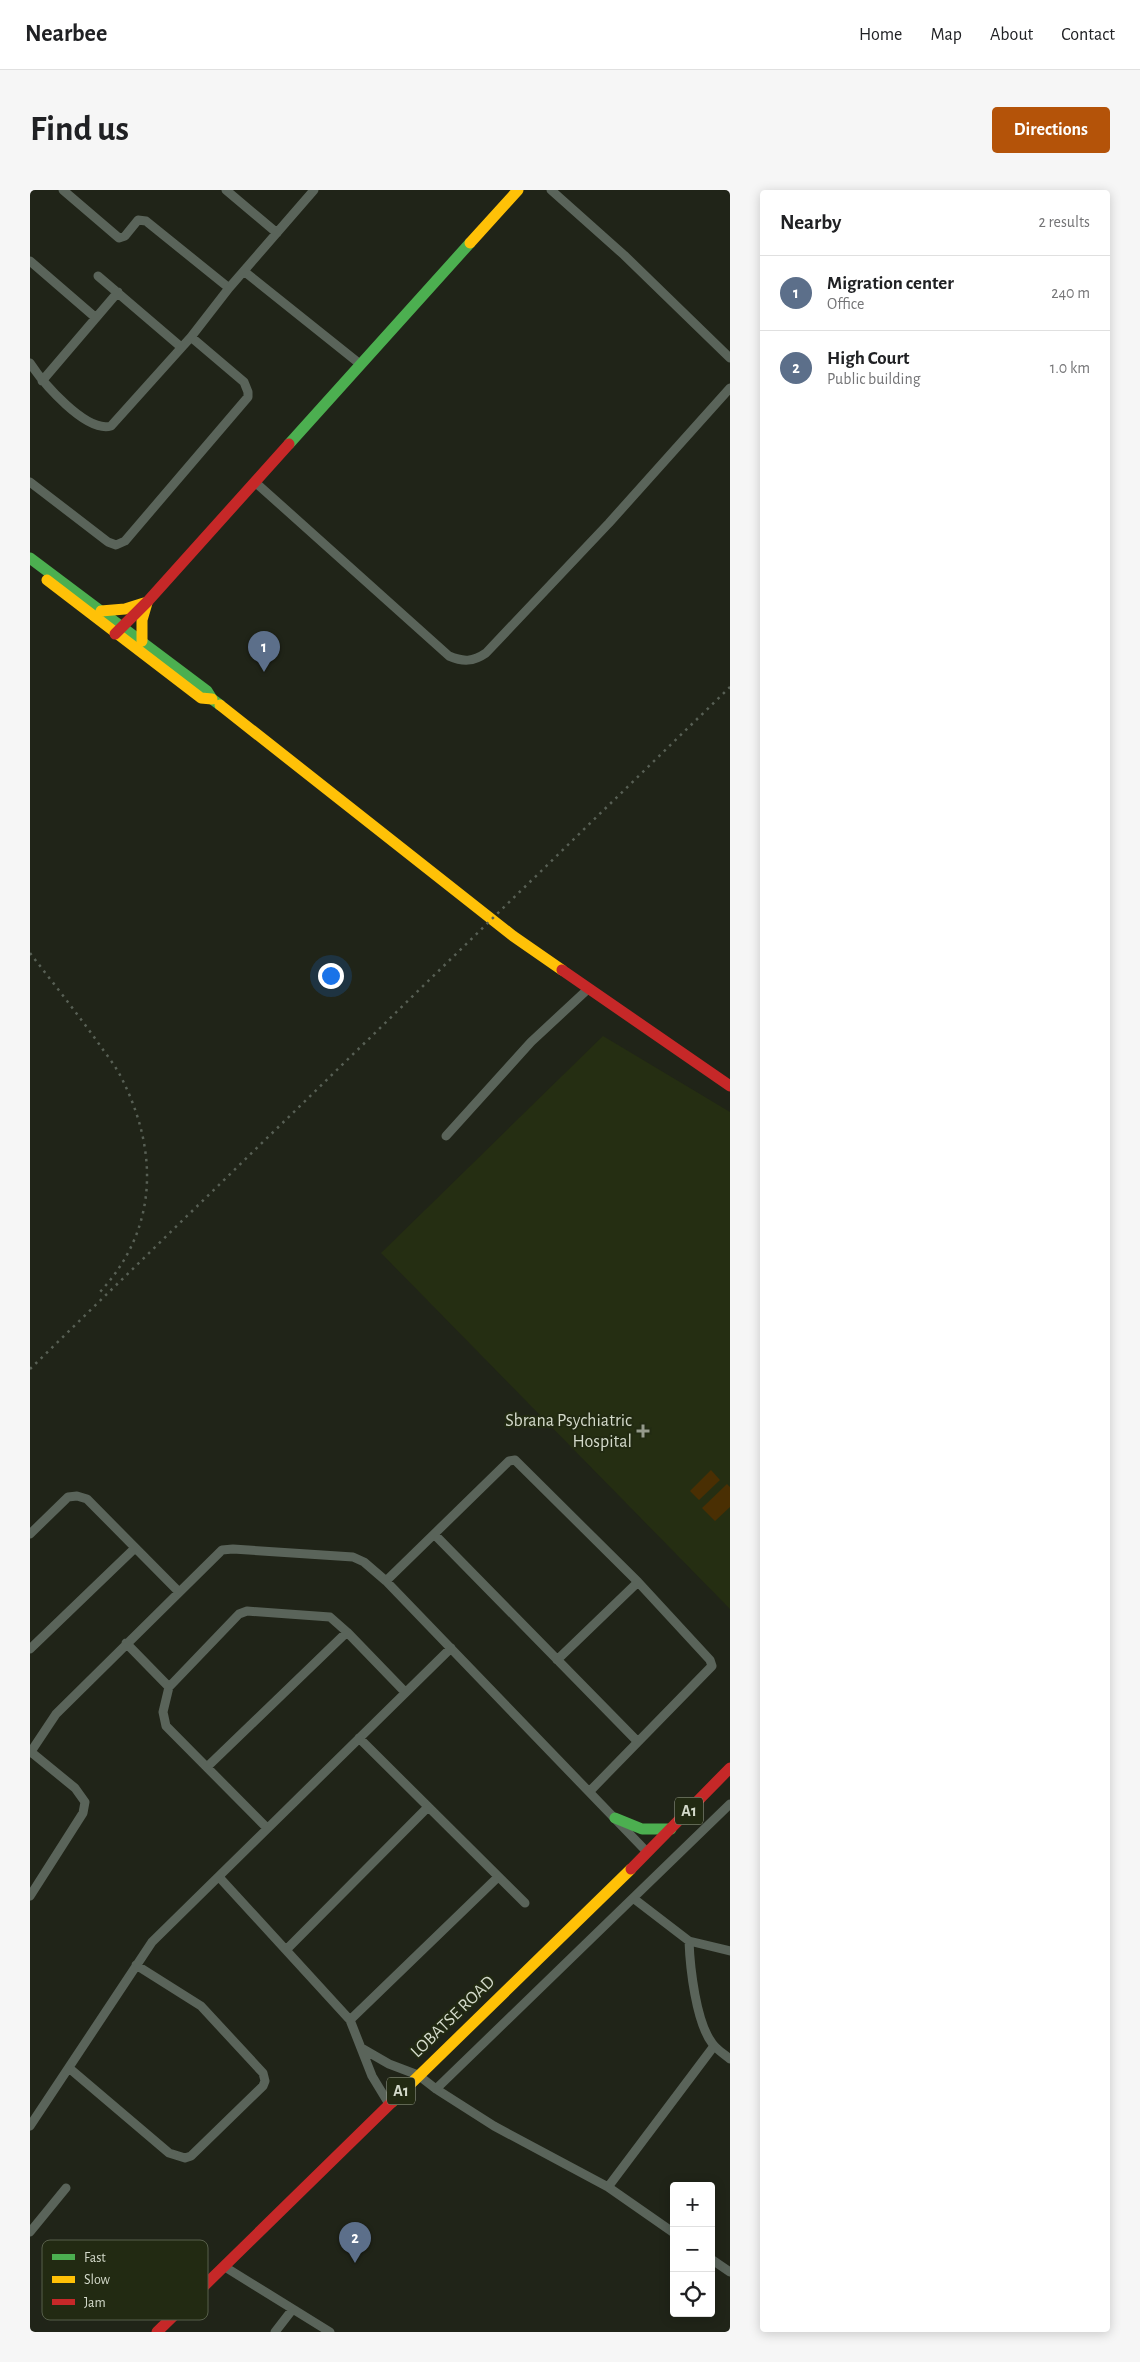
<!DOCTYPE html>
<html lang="en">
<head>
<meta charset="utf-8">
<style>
  body { margin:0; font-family:"Alegreya Sans",sans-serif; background:#f6f6f6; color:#202124 }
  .controls { position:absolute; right:15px; bottom:15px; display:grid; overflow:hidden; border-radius:5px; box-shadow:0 2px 12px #0003 }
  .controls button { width:45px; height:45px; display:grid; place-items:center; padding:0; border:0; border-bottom:1px solid #e0e0e0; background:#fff; color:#202124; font:25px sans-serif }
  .you { position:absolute; left:300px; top:785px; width:18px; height:18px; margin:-12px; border:4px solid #fff; border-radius:50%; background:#1a73e8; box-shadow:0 0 0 8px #1a73e833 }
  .badge { display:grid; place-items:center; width:32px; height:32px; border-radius:50%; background:#b45309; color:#fff; font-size:16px; font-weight:700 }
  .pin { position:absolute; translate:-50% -41px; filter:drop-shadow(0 1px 2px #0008) }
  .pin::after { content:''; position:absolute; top:26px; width:18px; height:15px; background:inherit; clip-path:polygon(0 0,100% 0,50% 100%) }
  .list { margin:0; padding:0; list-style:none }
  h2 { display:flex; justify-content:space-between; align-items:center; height:65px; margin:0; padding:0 20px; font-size:21px }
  h2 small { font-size:16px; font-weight:400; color:#757577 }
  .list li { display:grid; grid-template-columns:32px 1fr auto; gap:15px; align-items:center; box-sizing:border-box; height:75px; padding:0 20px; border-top:1px solid #e0e0e0 }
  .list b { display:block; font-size:19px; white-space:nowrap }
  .list p { margin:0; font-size:16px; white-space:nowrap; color:#757577 }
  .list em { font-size:16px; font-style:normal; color:#757577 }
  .icon { flex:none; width:28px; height:28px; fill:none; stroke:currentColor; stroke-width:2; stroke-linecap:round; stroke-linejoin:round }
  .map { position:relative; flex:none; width:700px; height:2142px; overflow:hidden; border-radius:5px }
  header { display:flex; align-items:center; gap:30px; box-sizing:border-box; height:70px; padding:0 25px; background:#fff; border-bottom:1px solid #e0e0e0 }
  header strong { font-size:24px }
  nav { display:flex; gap:28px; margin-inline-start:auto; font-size:18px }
  .intro { display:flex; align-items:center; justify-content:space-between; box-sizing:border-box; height:120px; padding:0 30px }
  h1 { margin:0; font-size:35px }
  .button { padding:12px 22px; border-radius:5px; background:#b45309; color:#fff; font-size:18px; font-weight:700 }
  main { display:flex; gap:30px; padding:0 30px }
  aside { flex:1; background:#fff; border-radius:5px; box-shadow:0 2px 12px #0003 }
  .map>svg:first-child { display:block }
</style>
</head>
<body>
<header>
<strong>Nearbee</strong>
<nav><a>Home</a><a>Map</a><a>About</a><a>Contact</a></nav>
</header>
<div class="intro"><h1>Find us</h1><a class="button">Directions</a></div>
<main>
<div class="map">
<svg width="700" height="2142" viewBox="0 0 700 2142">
  <rect width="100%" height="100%" fill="#202418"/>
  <path fill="#252e12" d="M573,846l127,76v497l-349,-356z"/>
  <path fill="#4a2f03" d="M681,1280l9,10 -21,20 -9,-9z
    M697,1294l3,3v20l-15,14 -13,-13z"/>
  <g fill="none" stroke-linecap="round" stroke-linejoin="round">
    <path stroke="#5a645a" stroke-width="9" d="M33,0l56,48 6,-2 13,-16 8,1 83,67
      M196,0l51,43
      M521,0l73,65 106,103
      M0,71l66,57
      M215,82l115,92
      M68,86l83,71
      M0,173c13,20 56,70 81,63l80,-89 38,-49 85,-98
      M12,191l76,-89
      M0,292l78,60 8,3 9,-4 123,-144v-5l-4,-10 -53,-45
      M225,292l194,174c14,6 24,6 37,-3l123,-130 121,-135
      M416,946l85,-94 57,-53
      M0,1344l38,-37 9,-1 10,3 92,93
      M405,1345l202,206
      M356,1391l123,-120 6,-1 123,122 72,78 2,6 -122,125
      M96,1453l43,44
      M0,1459l105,-101
      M527,1470l81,-78
      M329,1548l166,165
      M0,1563l26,-39 166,-164 11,-1 120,8 11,5 22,19 261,271
      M177,1577l140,-135
      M237,1638l-101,-102 -3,-14 6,-25 70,-73 8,-3 83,6 17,15 58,60
      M189,1687l131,143 22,56 17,28
      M0,1706l53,-83 2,-11 -10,-14 -44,-36
      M603,1708l56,43 41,10
      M659,1751c1,27 7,81 23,102 5,7 12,11 18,16
      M257,1759l141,-142
      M320,1830l148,-143
      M333,1859l26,15 29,11 18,14 58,37 114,61 66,46
      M39,1878l100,85 16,5 6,-2 72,-70 2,-5 -2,-8 -62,-67 -65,-41
      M406,1899l294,-285
      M0,1936l122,-184 299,-294
      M578,1997l106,-141
      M0,2042l36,-44
      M681,2069l19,13
      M195,2077l105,65
      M245,2142l17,-22"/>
    <path stroke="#4caf50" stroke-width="11" d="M259,254l181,-201
      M0,368l177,133 5,8 8,6
      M585,1628l27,11h29"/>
    <path stroke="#ffc107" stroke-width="11" d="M440,53l48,-53
      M17,390l154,118 11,1
      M71,421l24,-2 19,-6
      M112,451v-21l5,-17
      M190,515l293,231 49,34
      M362,1912l239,-233"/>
    <path stroke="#c62828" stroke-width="11" d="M85,444l33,-33 141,-157
      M532,780l168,116
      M601,1679l99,-101
      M127,2142l235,-230"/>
    <path stroke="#586055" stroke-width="2.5" stroke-dasharray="2.5 5" stroke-linecap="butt" d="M0,763c23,30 47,60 69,91 7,10 15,20 21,31 39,75 39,154 -21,218
      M0,1179l700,-682"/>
  </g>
  <path fill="#959a8c" stroke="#222a12" stroke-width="2" d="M610.5 1233.5h5v5h5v5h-5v5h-5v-5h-5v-5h5z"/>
  <g text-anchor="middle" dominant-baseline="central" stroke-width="4" stroke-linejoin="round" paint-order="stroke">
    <g fill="#222a12" stroke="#9fa594" stroke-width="1">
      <rect x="645" y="1607.5" width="28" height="27" rx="4"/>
      <rect x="357" y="1887.5" width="28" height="27" rx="4"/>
    </g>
    <g font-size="16" font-weight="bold" fill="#d4dacb">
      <text x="659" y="1621">A1</text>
      <text x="371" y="1901">A1</text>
    </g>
    <g font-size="18" fill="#d4dacb" stroke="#222a12" text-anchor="end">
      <text x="602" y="1231">Sbrana Psychiatric<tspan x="602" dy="21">Hospital</tspan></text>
    </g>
    <g font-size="18" fill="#d4dacb" stroke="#222a12">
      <text transform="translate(423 1827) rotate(-44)">LOBATSE ROAD</text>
    </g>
  </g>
  <rect x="12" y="2050" width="166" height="80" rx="8" fill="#222a12" stroke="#575f4a" stroke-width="1"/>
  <rect x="22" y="2064" width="23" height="6" fill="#4caf50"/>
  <rect x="22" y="2086" width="23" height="7" fill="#ffc107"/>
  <rect x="22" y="2109" width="23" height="6" fill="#c62828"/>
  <g font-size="14" fill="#d4dacb">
    <text x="54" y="2072">Fast</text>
    <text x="54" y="2094">Slow</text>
    <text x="54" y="2117">Jam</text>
  </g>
</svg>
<div class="controls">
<button>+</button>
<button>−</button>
<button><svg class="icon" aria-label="locate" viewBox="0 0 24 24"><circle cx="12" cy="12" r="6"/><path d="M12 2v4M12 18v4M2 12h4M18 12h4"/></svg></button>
</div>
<div class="you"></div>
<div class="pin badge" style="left:234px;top:482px;background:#5c6f8a">1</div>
<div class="pin badge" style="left:325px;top:2073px;background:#5c6f8a">2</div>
</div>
<aside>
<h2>Nearby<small>2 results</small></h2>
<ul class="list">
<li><span class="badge" style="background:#5c6f8a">1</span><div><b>Migration center</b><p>Office</p></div><em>240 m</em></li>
<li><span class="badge" style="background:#5c6f8a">2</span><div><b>High Court</b><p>Public building</p></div><em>1.0 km</em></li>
</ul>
</aside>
</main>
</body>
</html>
